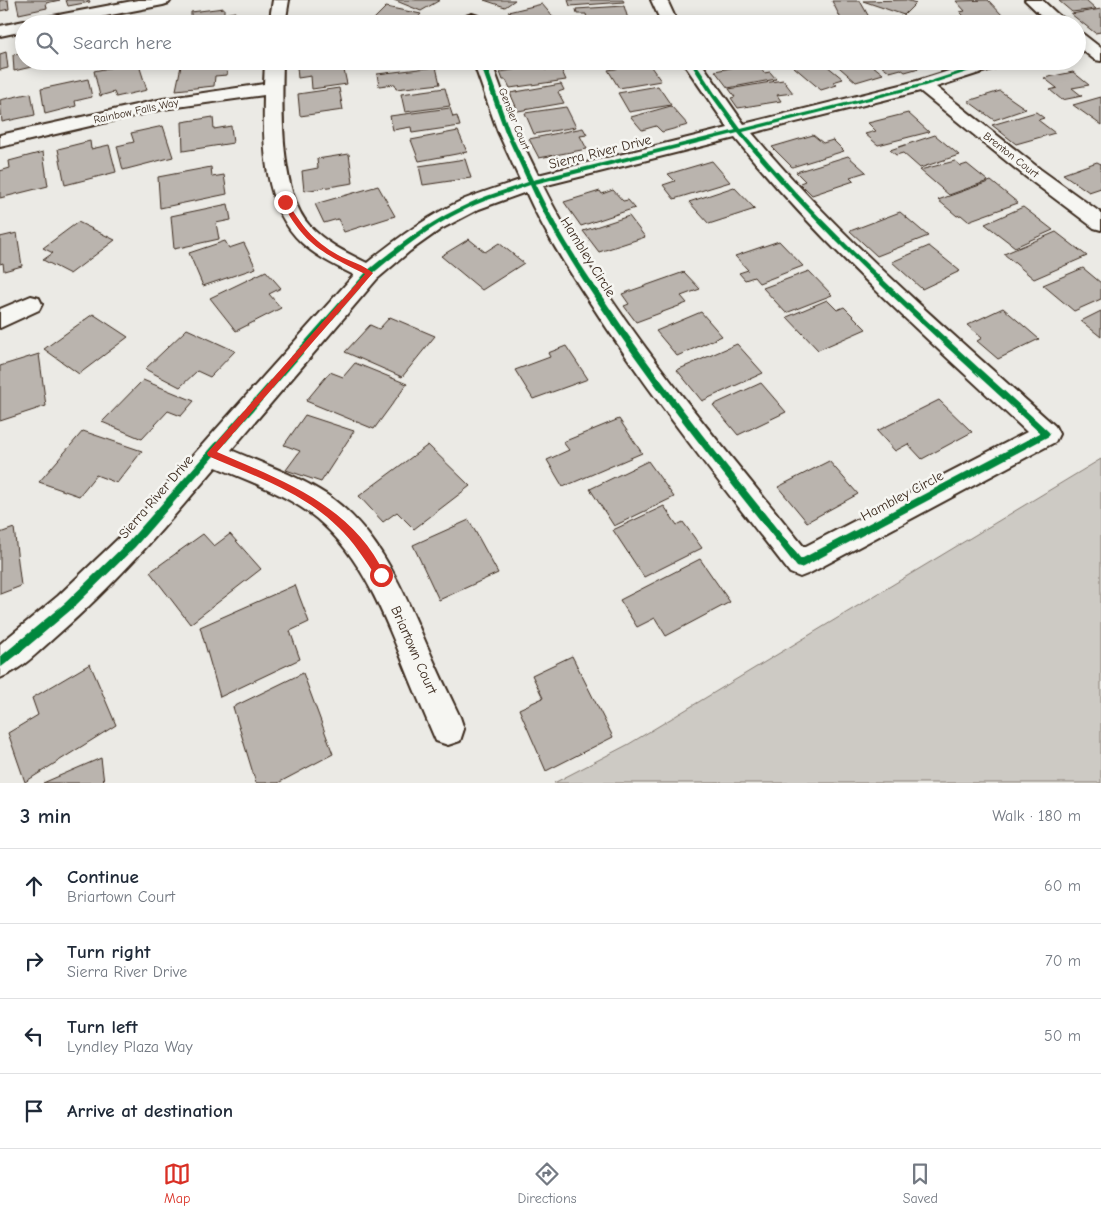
<!DOCTYPE html>
<html lang="en">
<head>
<meta charset="utf-8">
<style>
  body { margin:0; font-family:"Comic Neue",sans-serif; background:#f2f2f3; color:#1f2937 }
  .stop { position:absolute; width:15px; height:15px; margin:-11px; border:4px solid #d93025; border-radius:50%; background:#fff }
  .stop.end { background:#d93025; border-color:#fff; box-shadow:0 1px 5px #0008 }
  .list { margin:0; padding:0; list-style:none }
  h2 { display:flex; justify-content:space-between; align-items:center; height:65px; margin:0; padding:0 20px; font-size:21px }
  h2 small { font-size:16px; font-weight:400; color:#747a83 }
  .list li { display:grid; grid-template-columns:32px 1fr auto; gap:15px; align-items:center; box-sizing:border-box; height:75px; padding:0 20px; border-top:1px solid #e0e1e3 }
  .list b { display:block; font-size:19px; white-space:nowrap }
  .list p { margin:0; font-size:16px; white-space:nowrap; color:#747a83 }
  .list em { font-size:16px; font-style:normal; color:#747a83 }
  .icon { flex:none; width:28px; height:28px; fill:none; stroke:currentColor; stroke-width:2; stroke-linecap:round; stroke-linejoin:round }
  .map { position:relative; flex:none; width:1101px; height:783px; overflow:hidden }
  .search { position:absolute; background:#fff; box-shadow:0 2px 12px #0003; left:15px; right:15px; top:15px; height:55px; display:flex; align-items:center; gap:12px; box-sizing:border-box; padding:0 18px; border-radius:28px; color:#747a83; font-size:19px }
  .sheet { height:365px; background:#fff }
  nav { display:flex; justify-content:space-around; align-items:center; box-sizing:border-box; height:70px; border-top:1px solid #e0e1e3; background:#fff; font-size:14px; color:#747a83 }
  nav a { display:grid; justify-items:center; gap:2px }
  nav .on { color:#d93025 }
  .map>svg:first-child { display:block }
</style>
</head>
<body>
<div class="map">
<svg width="1101" height="783" viewBox="0 0 1101 783">
  <rect width="100%" height="100%" fill="#ebeae5"/>
  <filter id="ink" filterUnits="userSpaceOnUse"><feTurbulence type="fractalNoise" baseFrequency=".02" numOctaves="2"/><feDisplacementMap in="SourceGraphic" scale="10" xChannelSelector="R" yChannelSelector="G"/><feConvolveMatrix kernelMatrix="1 2 1 2 8 2 1 2 1" color-interpolation-filters="sRGB"/></filter>
  <g filter="url(#ink)">
    <path fill="#cdcac4" stroke="#847a71" d="M1101,459v324h-547l75,-39z"/>
    <path fill="#bab4ae" stroke="#3b2a1e" d="M0,0h8l1,9 -9,2z
      M16,0h44l-14,3 1,5 -28,6z
      M66,0h23l1,2 -22,4z
      M394,0h46l-19,11z
      M484,0h31l-10,7z
      M568,0h55l1,2 -54,4z
      M906,0l10,3 -12,12 -41,-14z
      M988,0l15,16 -36,3 -7,-7 5,-1 -9,-10z
      M1086,0l10,9 -24,3 -13,-11z
      M832,1h28l9,16h-7l4,6h-23z
      M542,4l11,13 -36,7 -9,-12z
      M624,6l5,16 -41,2 -2,-10h-9l-1,-5z
      M386,7l35,7 -9,10h-26l-14,-3z
      M224,8v6l11,-2v12h-44v-12z
      M1101,9v23l-6,1 -24,-19z
      M154,19l2,5h-26z
      M1006,19l6,5h-34z
      M6,52l2,16 -8,2v-16z
      M24,53v8h33l-43,10 -1,-16z
      M342,61l5,23 -35,5 -1,-13 -13,2 -1,-11z
      M815,61h6l22,18 -10,3 4,3 -16,5 -27,-23z
      M832,61h35l16,13 -27,8z
      M876,61h34l9,7 -14,4 -4,-3 -11,3z
      M138,62l9,28 -31,7 -2,-5 -14,4 -6,-25z
      M229,62l-2,13 -12,1 -1,10 -38,4 5,-24z
      M756,63l8,10 6,-1 6,7 -48,9 -13,-17z
      M649,64l12,17 -42,7 -11,-18z
      M543,65l2,5 15,-3 6,13 -56,8 -4,-8h-3l-3,-8z
      M436,67l4,17 -44,5 -1,-5 -16,2 -2,-12z
      M1073,72l16,13 -17,3 10,8 -20,4 -12,-10 7,-2 -13,-10z
      M88,79l4,18 -17,4 1,5 -31,8 -4,-25z
      M783,80l10,13 -16,2 4,6 -43,7 -7,-10 4,-1 -6,-8z
      M561,84l3,6 -6,2 6,11 -46,8 -8,-18z
      M658,86l13,19 -42,7 -11,-19z
      M339,88l4,22 -43,6 -2,-22z
      M445,88l5,18 -45,6 -4,-18z
      M1000,91l26,18 -32,11 -26,-19z
      M31,93l4,22 -33,7 -2,-22z
      M1101,97v28l-28,-20z
      M671,106l17,19 -26,7 -6,-6 -14,4 -11,-13z
      M566,107l10,20 -42,7 -9,-21z
      M450,108l3,9 4,-1 3,10 -48,7 -1,-6 -18,3 -3,-14z
      M1036,112l8,6 -6,2 17,13 -39,11 -24,-19z
      M908,113l21,19 -51,13 -13,-11 11,-3 -8,-8z
      M213,117l1,12 17,-3 2,17 -50,8 -1,-29z
      M163,126l10,31 -50,13 -6,-24 17,-4 -3,-9z
      M583,128l4,7 -7,1 7,13 -48,9 -10,-19z
      M458,131l9,21 -48,9 -8,-21z
      M813,135l10,8 10,-3 11,11 -52,16 -20,-20z
      M935,135l24,20 -39,13 -17,-15 -7,2 -6,-5z
      M90,141l1,8 18,-4 7,27 -51,13 -7,-36z
      M43,152l5,34 -48,12v-27l10,-3 -1,-7z
      M349,154l4,29 -49,8 -2,-20 16,-3 -1,-9z
      M848,156l18,16 -16,5 4,4 -42,14 -12,-12 5,-2 -9,-9z
      M465,159l6,19 -48,7 -4,-19z
      M712,161l18,21 -56,17 -11,-14 12,-4 -7,-7z
      M955,161l6,5 6,-2 21,17 -39,14 -29,-25z
      M1097,162l4,2v24l-12,4 -26,-18z
      M211,167l1,10 12,-2 3,19 -67,14 -2,-31z
      M991,181l27,22 -50,18 -7,-6 -4,1 -19,-16z
      M378,186l17,30 -51,16 -6,-13 -14,4 -9,-19z
      M734,187l21,22 -46,15 -20,-22z
      M613,190l10,11 5,-1 7,8 -54,18 -17,-24 36,-11 2,3z
      M228,204l3,16 -15,3 3,16 -45,10 -3,-33z
      M1023,207l30,23 -38,17 -30,-23z
      M900,212l28,24 -51,20 -27,-25z
      M629,216l16,21 -46,15 -16,-21z
      M78,222l37,18 -45,34 -27,-14 10,-7 -10,-5z
      M1056,232l31,24 -53,23 -30,-25z
      M17,233l5,33 -18,5 -1,-8 -3,1v-27z
      M469,239l16,13 14,-9 25,20 -42,27 -41,-34z
      M225,241l4,7 15,-5 12,25 -53,18 -14,-33z
      M779,241l24,25 -44,17 -5,-6 -9,3 -6,-7 9,-3 -13,-14z
      M929,246l31,25 -38,18 -30,-27z
      M1083,268l18,15v16l-27,12 -31,-26z
      M266,271l15,17 -12,6 12,14 -45,23 -26,-33z
      M809,271l23,24 -46,18 -23,-25z
      M684,272l16,17 -19,7 6,7 -51,19 -12,-16 5,-2 -7,-10z
      M827,300l10,10 7,-3 22,22 -48,21 -31,-33z
      M1003,308l36,31 -41,20 -21,-18 5,-3 -15,-13z
      M1101,311v26l-20,-16z
      M701,312l21,24 -45,20 -21,-25z
      M93,314l35,23 -49,37 -35,-25z
      M390,317l45,19 -33,41 -57,-25 25,-27 9,4z
      M187,329l48,22 -25,26 -13,-6 -17,16 -35,-18z
      M737,344l26,29 -61,28 -25,-31z
      M566,346l22,33 -55,20 -18,-29 35,-13 -2,-4z
      M39,354l7,52 -46,15v-55z
      M355,363l52,21 -33,45 -68,-28 24,-29 13,5z
      M143,380l51,21 -13,15 -13,-5 -26,28 -40,-17z
      M761,383l25,29 -48,23 -25,-30z
      M939,400l33,32 -50,27 -14,-15 -13,7 -18,-20z
      M305,415l49,16 -33,51 -35,-12 14,-19 -16,-6z
      M619,419l23,34 -79,34 -16,-27 22,-10 -6,-8z
      M83,431l59,20 -25,32 -21,-8 -17,21 -40,-14z
      M428,445l42,41 -56,43 -17,-17 -14,10 -24,-26z
      M648,461l26,36 -60,29 -24,-37z
      M829,461l29,33 -51,28 -29,-35z
      M664,506l13,19 6,-3 19,26 -58,29 -31,-47z
      M469,520l29,53 -59,27 -26,-55z
      M14,528l7,58 -21,8v-61z
      M203,534l11,12 16,-12 31,35 -71,55 -40,-52z
      M700,559l30,43 -64,34 -11,-18 -18,9 -17,-27z
      M295,585l14,37 -19,9 10,28 -80,38 -20,-70z
      M572,656l41,81 -67,34 -27,-62 24,-11 -11,-23z
      M90,664l26,61 -91,57 -17,-49 30,-18 -6,-17z
      M303,673l30,81 -55,29h-22l-23,-76z
      M101,758l3,25h-61z"/>
    <g fill="none" stroke-linecap="round" stroke-linejoin="round">
      <g stroke="#3b2a1e" stroke-width="4">
        <path id="street" d="M138,0h33l-2,3 -6,2 -99,19h-40v7l-24,5v-10l24,-5 6,1 7,-3z
          M273,0h16l-4,24h-16z
          M651,0h16l11,24h-16z
          M1025,0h17l26,24h-18z
          M472,14l6,2 4,8h-16l-2,-5 2,-3z
          M1077,33l6,1 18,14v13l-6,-1 -18,-14z
          M265,61h18c-1,44 -4,131 26,164 16,18 38,28 58,38 30,-25 62,-48 98,-64 18,-7 37,-13 55,-19l-22,-48 -25,-71h18l26,71 21,43 190,-47 -46,-67h18l44,63 173,-43 63,-20h26l-2,4 -68,22 104,82 61,44v17l-7,-2 -68,-51 -106,-86 -168,42c90,108 199,199 303,293l4,8 -4,8 -245,131 -10,4 -10,-4c-69,-89 -140,-177 -201,-272 -23,-35 -46,-71 -63,-109l-47,17 -38,20 -31,22 -33,28 -146,171c32,14 66,25 96,45 50,34 75,92 98,146 11,26 23,51 35,76l4,12 -4,12 -12,4 -12,-4c-12,-28 -24,-56 -35,-84 -22,-54 -45,-110 -93,-145 -28,-20 -61,-32 -92,-45 -51,60 -102,119 -161,170 -17,15 -34,33 -55,41v-34l58,-48 64,-61 232,-260c-18,-9 -37,-18 -52,-32 -39,-36 -39,-99 -38,-148l-101,14 -163,38v-12l163,-36 101,-15zM735,138c87,108 191,199 292,294l-223,115c-67,-83 -137,-165 -197,-254 -23,-34 -46,-70 -64,-107z
          M31,296l8,2 3,6 -3,6 -39,18v-19z"/>
      </g>
      <use href="#street" fill="#f6f6f2" fill-rule="evenodd"/>
      <g stroke="#f6f6f2" stroke-width="3">
        <path id="cycleway" d="M479,61h6l25,71 23,48 203,-50 -24,-33 -23,-36h5l22,34 25,34 180,-45 71,-23h8l-75,25 -182,46c91,110 201,203 306,300l1,2 -1,2 -246,131 -3,1 -3,-1c-69,-88 -140,-174 -201,-267 -24,-37 -48,-75 -66,-115 -19,7 -38,13 -55,20 -39,17 -72,43 -104,70l-236,272 -63,62 -51,43 -21,16v-11l65,-54 64,-62 238,-270c32,-26 64,-51 103,-68 18,-9 39,-14 58,-21l-23,-50zM738,133c90,110 198,203 302,300l-239,126c-68,-86 -138,-170 -198,-261 -25,-36 -49,-74 -68,-114z"/>
      </g>
      <use href="#cycleway" fill="#00873e" fill-rule="evenodd"/>
    </g>
  </g>
  <path fill="#d93025" d="M283,201h4c14,24 26,40 51,54 11,6 26,10 35,18l-156,179c66,29 136,54 168,123l-4,5 -4,-2c-12,-18 -23,-36 -39,-51 -35,-35 -86,-52 -130,-71l-1,-3 158,-179c-41,-20 -62,-30 -83,-72z"/>
  <g text-anchor="middle" dominant-baseline="central" stroke-width="5" stroke-linejoin="round" paint-order="stroke">
    <g font-size="11" fill="#3b2a1e" stroke="#f6f6f2">
      <text transform="translate(136 111) rotate(-12)">Rainbow Falls Way</text>
      <text transform="translate(514 119) rotate(68)">Gensler Court</text>
      <text transform="translate(1011 155) rotate(38)">Brenton Court</text>
    </g>
    <g font-size="14" fill="#3b2a1e" stroke="#f6f6f2">
      <text transform="translate(600 152) rotate(-14)">Sierra River Drive</text>
      <text transform="translate(588 257) rotate(58)">Hambley Circle</text>
      <text transform="translate(902 496) rotate(-28)">Hambley Circle</text>
      <text transform="translate(156 497) rotate(-49)">Sierra River Drive</text>
      <text transform="translate(414 650) rotate(66)">Briartown Court</text>
    </g>
  </g>
</svg>
<div class="stop" style="left:381px;top:575px"></div>
<div class="stop end" style="left:285px;top:202px"></div>
<div class="search"><svg class="icon" aria-label="search" viewBox="0 0 24 24"><circle cx="10" cy="10" r="6"/><path d="M15 15l6 6"/></svg>Search here</div>
</div>
<section class="sheet">
<h2>3 min<small>Walk · 180 m</small></h2>
<ul class="list">
<li><svg class="icon" aria-label="ahead" viewBox="0 0 24 24"><path d="M12 20V5M6 11l6-6 6 6"/></svg><div><b>Continue</b><p>Briartown Court</p></div><em>60 m</em></li>
<li><svg class="icon" aria-label="right" viewBox="0 0 24 24"><path d="M7 20v-9h11M14 6l5 5-5 5"/></svg><div><b>Turn right</b><p>Sierra River Drive</p></div><em>70 m</em></li>
<li><svg class="icon" aria-label="left" viewBox="0 0 24 24"><path d="M17 20v-9H6M10 6l-5 5 5 5"/></svg><div><b>Turn left</b><p>Lyndley Plaza Way</p></div><em>50 m</em></li>
<li><svg class="icon" aria-label="arrive" viewBox="0 0 24 24"><path d="M6 21V4h12l-3 4 3 4H6"/></svg><div><b>Arrive at destination</b></div></li>
</ul>
</section>
<nav>
<a class="on"><svg class="icon" aria-label="map" viewBox="0 0 24 24"><path d="M3 6l6-2 6 2 6-2v14l-6 2-6-2-6 2zM9 4v14M15 6v14"/></svg>Map</a>
<a><svg class="icon" aria-label="directions" viewBox="0 0 24 24"><path d="M12 3l9 9-9 9-9-9zM9 14v-3h6M13 9l2 2-2 2"/></svg>Directions</a>
<a><svg class="icon" aria-label="saved" viewBox="0 0 24 24"><path d="M7 4h10v16l-5-4-5 4z"/></svg>Saved</a>
</nav>
</body>
</html>
